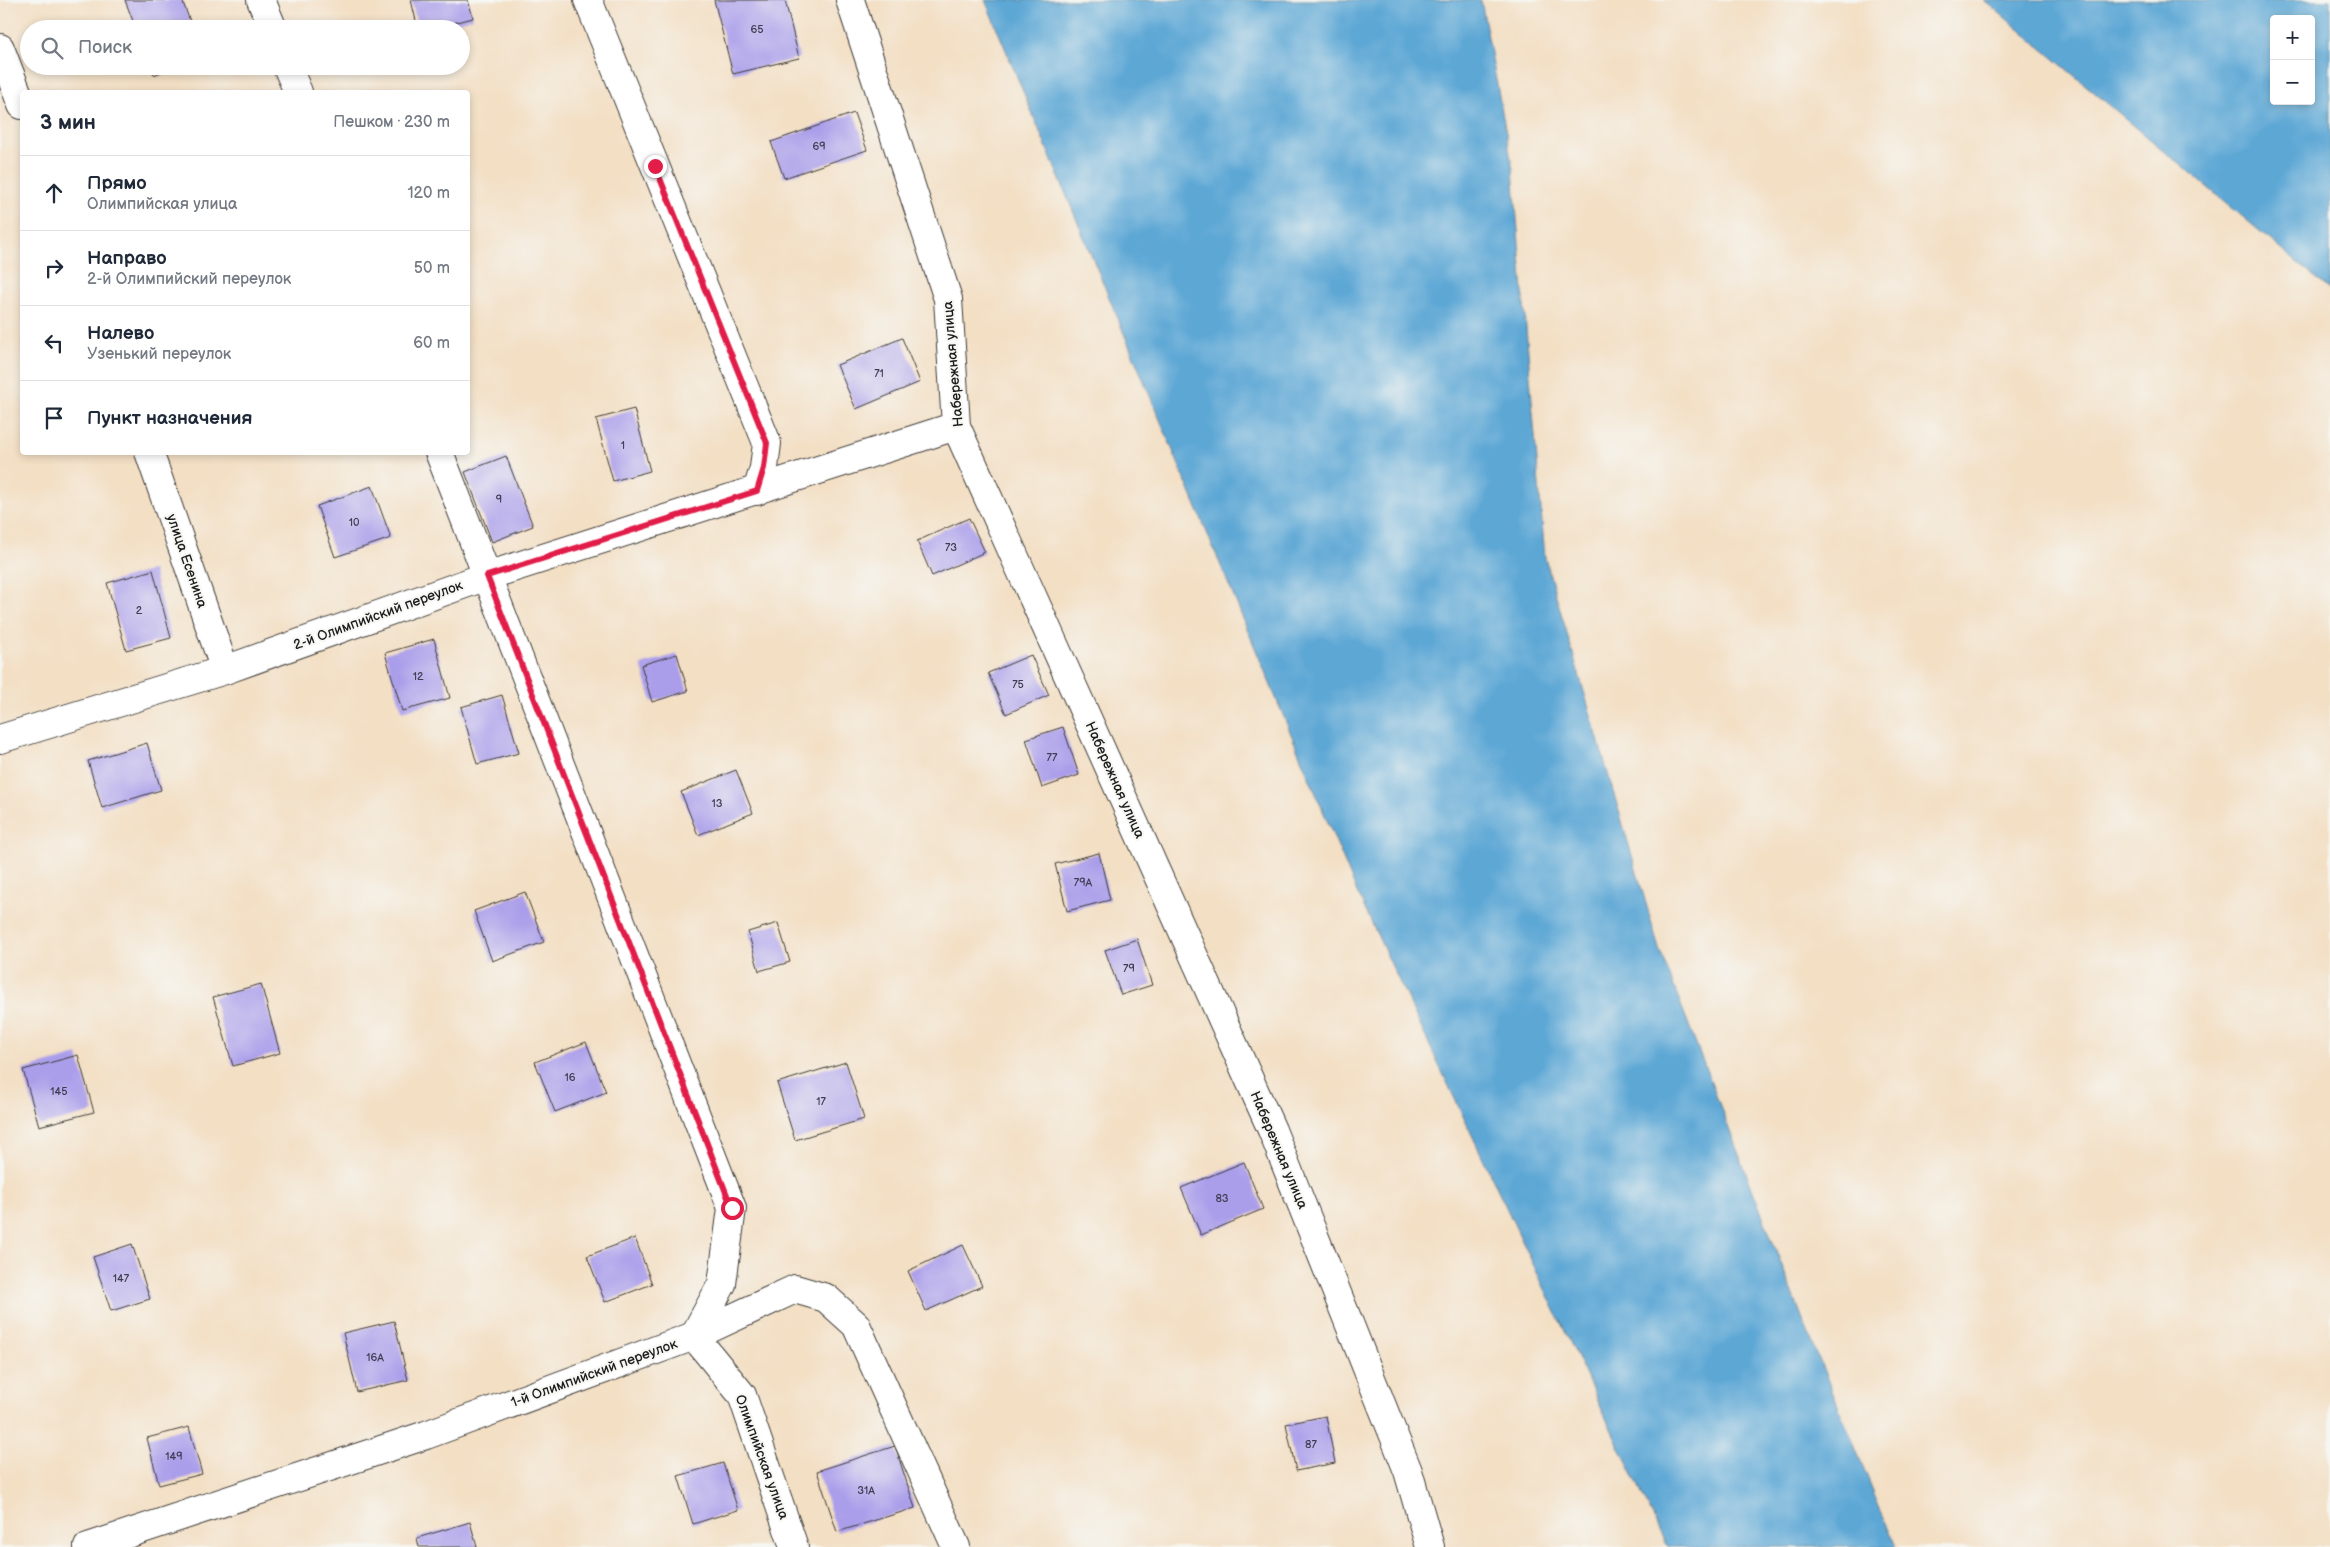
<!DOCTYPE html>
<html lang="ru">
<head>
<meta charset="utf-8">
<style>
  body { margin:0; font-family:"Balsamiq Sans",sans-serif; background:#f6f6f7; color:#1f2937 }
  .controls { position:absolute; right:15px; top:15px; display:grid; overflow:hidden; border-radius:5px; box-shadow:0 2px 8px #0003 }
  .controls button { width:45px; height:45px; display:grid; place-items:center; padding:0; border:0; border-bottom:1px solid #e0e1e3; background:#fff; color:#1f2937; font:25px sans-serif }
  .stop { position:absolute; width:15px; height:15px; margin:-11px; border:4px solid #e11d48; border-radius:50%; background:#fff }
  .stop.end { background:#e11d48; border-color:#fff; box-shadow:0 1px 5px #0008 }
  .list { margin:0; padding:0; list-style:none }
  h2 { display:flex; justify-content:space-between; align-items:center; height:65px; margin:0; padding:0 20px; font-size:21px }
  h2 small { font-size:16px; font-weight:400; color:#747a83 }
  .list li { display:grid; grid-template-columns:32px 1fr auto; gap:15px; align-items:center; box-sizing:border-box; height:75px; padding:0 20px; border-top:1px solid #e0e1e3 }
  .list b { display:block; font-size:19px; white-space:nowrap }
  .list p { margin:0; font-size:16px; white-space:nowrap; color:#747a83 }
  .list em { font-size:16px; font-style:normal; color:#747a83 }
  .icon { flex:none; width:28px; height:28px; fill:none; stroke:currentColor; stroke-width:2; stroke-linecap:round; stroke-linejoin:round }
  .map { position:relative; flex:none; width:2330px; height:1547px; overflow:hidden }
  .search { position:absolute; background:#fff; box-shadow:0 2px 8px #0003; left:20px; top:20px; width:450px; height:55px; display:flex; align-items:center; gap:12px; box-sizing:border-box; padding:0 18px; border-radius:28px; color:#747a83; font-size:19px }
  .panel { position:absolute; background:#fff; box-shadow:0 2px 8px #0003; left:20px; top:90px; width:450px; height:365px; border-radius:5px }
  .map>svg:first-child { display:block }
</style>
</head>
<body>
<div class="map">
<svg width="2330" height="1547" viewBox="0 0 2330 1547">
  <rect width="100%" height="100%" fill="#f6f6f2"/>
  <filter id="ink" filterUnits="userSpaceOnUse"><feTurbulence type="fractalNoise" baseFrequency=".02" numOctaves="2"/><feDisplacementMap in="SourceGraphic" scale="10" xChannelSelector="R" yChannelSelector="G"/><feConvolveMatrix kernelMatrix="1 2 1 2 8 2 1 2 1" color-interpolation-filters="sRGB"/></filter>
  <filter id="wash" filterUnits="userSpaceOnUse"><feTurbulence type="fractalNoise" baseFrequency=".0096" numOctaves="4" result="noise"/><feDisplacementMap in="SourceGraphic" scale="20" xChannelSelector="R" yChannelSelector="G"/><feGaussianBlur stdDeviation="1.12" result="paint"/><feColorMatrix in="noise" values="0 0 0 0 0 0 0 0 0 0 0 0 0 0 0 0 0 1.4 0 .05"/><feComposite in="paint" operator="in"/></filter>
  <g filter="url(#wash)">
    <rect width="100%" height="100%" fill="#f3dfc4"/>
    <path fill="#5da7d5" stroke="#3c6278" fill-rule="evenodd" d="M985,0h496l32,170 32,388 114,390 146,377 91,222h-229l-311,-657z
      M1984,0h346v290zM2274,19h37v82h-37z"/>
    <g id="blocks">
      <path fill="#aa9eea" d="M125,0h57l11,29h-57z
        M411,0h57l5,18 -43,11h-12z
        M714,0h71l14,58 -66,16z
        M151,66h25l-22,9z
        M854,113l13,37 -83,28 -13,-36z
        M902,338l18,44 -64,27 -19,-44z
        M634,409l16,62 -37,10 -17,-62z
        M506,456l27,70 -41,16 -27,-70z
        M372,486l19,52 -56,19 -18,-51z
        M969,518l16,34 -53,24 -15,-35z
        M153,570l18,68 -45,12 -19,-67z
        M434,639l16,59 -48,13 -17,-58z
        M677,654l11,37 -36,11 -11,-37z
        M1031,655l18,40 -43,19 -18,-41z
        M502,695l17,58 -42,11 -16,-57z
        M1063,727l16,48 -37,13 -16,-49z
        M147,743l14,47 -59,18 -14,-47z
        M736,770l17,43 -55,22 -17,-43z
        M1099,853l11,47 -43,11 -12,-47z
        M525,892l19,50 -52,19 -18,-50z
        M778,923l12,39 -31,9 -11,-39z
        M1137,939l15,46 -31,10 -16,-45z
        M261,984l19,69 -47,13 -20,-69z
        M586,1042l20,50 -51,20 -20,-50z
        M78,1055l16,57 -55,14 -16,-56z
        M846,1062l18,57 -69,21 -18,-57z
        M1244,1162l19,47 -62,26 -20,-47z
        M635,1238l17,46 -47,18 -18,-46z
        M132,1244l18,55 -39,12 -18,-54z
        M963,1245l19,41 -56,25 -18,-40z
        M394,1321l14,59 -51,12 -14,-59z
        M1326,1416l9,47 -39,8 -10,-47z
        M189,1427l13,47 -43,11 -12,-47z
        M895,1446l20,62 -78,24 -20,-61z
        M723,1463l15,47 -45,14 -15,-48z
        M470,1522l7,25h-58l-2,-9z"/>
    </g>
  </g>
  <g filter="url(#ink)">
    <use href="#blocks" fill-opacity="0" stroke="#3c3935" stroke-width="1"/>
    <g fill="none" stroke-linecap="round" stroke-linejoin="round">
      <g stroke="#3c3935" stroke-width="30">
        <path id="minor" d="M261,0l12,29
          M588,0l179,443 -3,25 -7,23
          M850,0l98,299 8,127 316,704 136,341 22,76
          M0,48l22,57
          M287,66l11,26
          M149,452l76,218
          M439,452l293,756 -10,76 -28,52 48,59 52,152
          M0,739l225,-69 262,-94 469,-150
          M88,1547l338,-112 268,-99 101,-47 31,9 30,27 100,222"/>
      </g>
      <use href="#minor" stroke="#fff" stroke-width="28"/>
    </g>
  </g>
  <g fill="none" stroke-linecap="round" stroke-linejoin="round" filter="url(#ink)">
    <path stroke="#e11d48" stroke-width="6" d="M655,166l112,277 -3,25 -7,23 -270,85 245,632"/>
  </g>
  <g text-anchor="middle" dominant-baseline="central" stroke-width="4" stroke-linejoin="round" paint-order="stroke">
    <g font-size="11" fill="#403c50">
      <text x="757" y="29">65</text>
      <text x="819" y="146">69</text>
      <text x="879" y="373">71</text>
      <text x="623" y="445">1</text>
      <text x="499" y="499">9</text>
      <text x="354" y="522">10</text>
      <text x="951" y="547">73</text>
      <text x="139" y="610">2</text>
      <text x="418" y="676">12</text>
      <text x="1018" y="684">75</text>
      <text x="1052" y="757">77</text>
      <text x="717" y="803">13</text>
      <text x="1083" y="882">79А</text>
      <text x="1129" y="968">79</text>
      <text x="570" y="1077">16</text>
      <text x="59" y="1091">145</text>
      <text x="821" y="1101">17</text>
      <text x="1222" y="1198">83</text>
      <text x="121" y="1278">147</text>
      <text x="375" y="1357">16А</text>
      <text x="1311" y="1444">87</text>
      <text x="174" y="1456">149</text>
      <text x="866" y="1490">31А</text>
    </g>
    <g font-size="14" fill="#1c1c1c" stroke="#f6f6f2">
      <text transform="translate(953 364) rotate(-95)">Набережная улица</text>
      <text transform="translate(187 561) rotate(71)">улица Есенина</text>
      <text transform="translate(378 615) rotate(-20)">2-й Олимпийский переулок</text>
      <text transform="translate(1115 780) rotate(66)">Набережная улица</text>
      <text transform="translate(1279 1150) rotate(67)">Набережная улица</text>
      <text transform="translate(594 1373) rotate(-20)">1-й Олимпийский переулок</text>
      <text transform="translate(762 1457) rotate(70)">Олимпийская улица</text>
    </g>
  </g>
</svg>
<div class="controls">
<button>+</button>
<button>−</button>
</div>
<div class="stop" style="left:732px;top:1208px"></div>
<div class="stop end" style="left:655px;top:166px"></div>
<div class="search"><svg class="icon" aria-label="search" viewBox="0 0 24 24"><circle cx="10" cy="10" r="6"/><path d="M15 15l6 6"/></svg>Поиск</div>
<section class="panel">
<h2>3 мин<small>Пешком · 230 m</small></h2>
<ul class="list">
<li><svg class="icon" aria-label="ahead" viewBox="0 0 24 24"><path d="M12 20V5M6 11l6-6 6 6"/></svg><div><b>Прямо</b><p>Олимпийская улица</p></div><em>120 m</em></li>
<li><svg class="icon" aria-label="right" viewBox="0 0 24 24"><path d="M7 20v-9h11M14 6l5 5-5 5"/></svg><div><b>Направо</b><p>2-й Олимпийский переулок</p></div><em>50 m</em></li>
<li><svg class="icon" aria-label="left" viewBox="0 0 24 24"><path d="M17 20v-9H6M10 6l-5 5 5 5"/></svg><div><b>Налево</b><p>Узенький переулок</p></div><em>60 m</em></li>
<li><svg class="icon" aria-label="arrive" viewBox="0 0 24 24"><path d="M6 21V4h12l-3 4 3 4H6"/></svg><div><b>Пункт назначения</b></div></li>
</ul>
</section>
</div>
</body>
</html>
